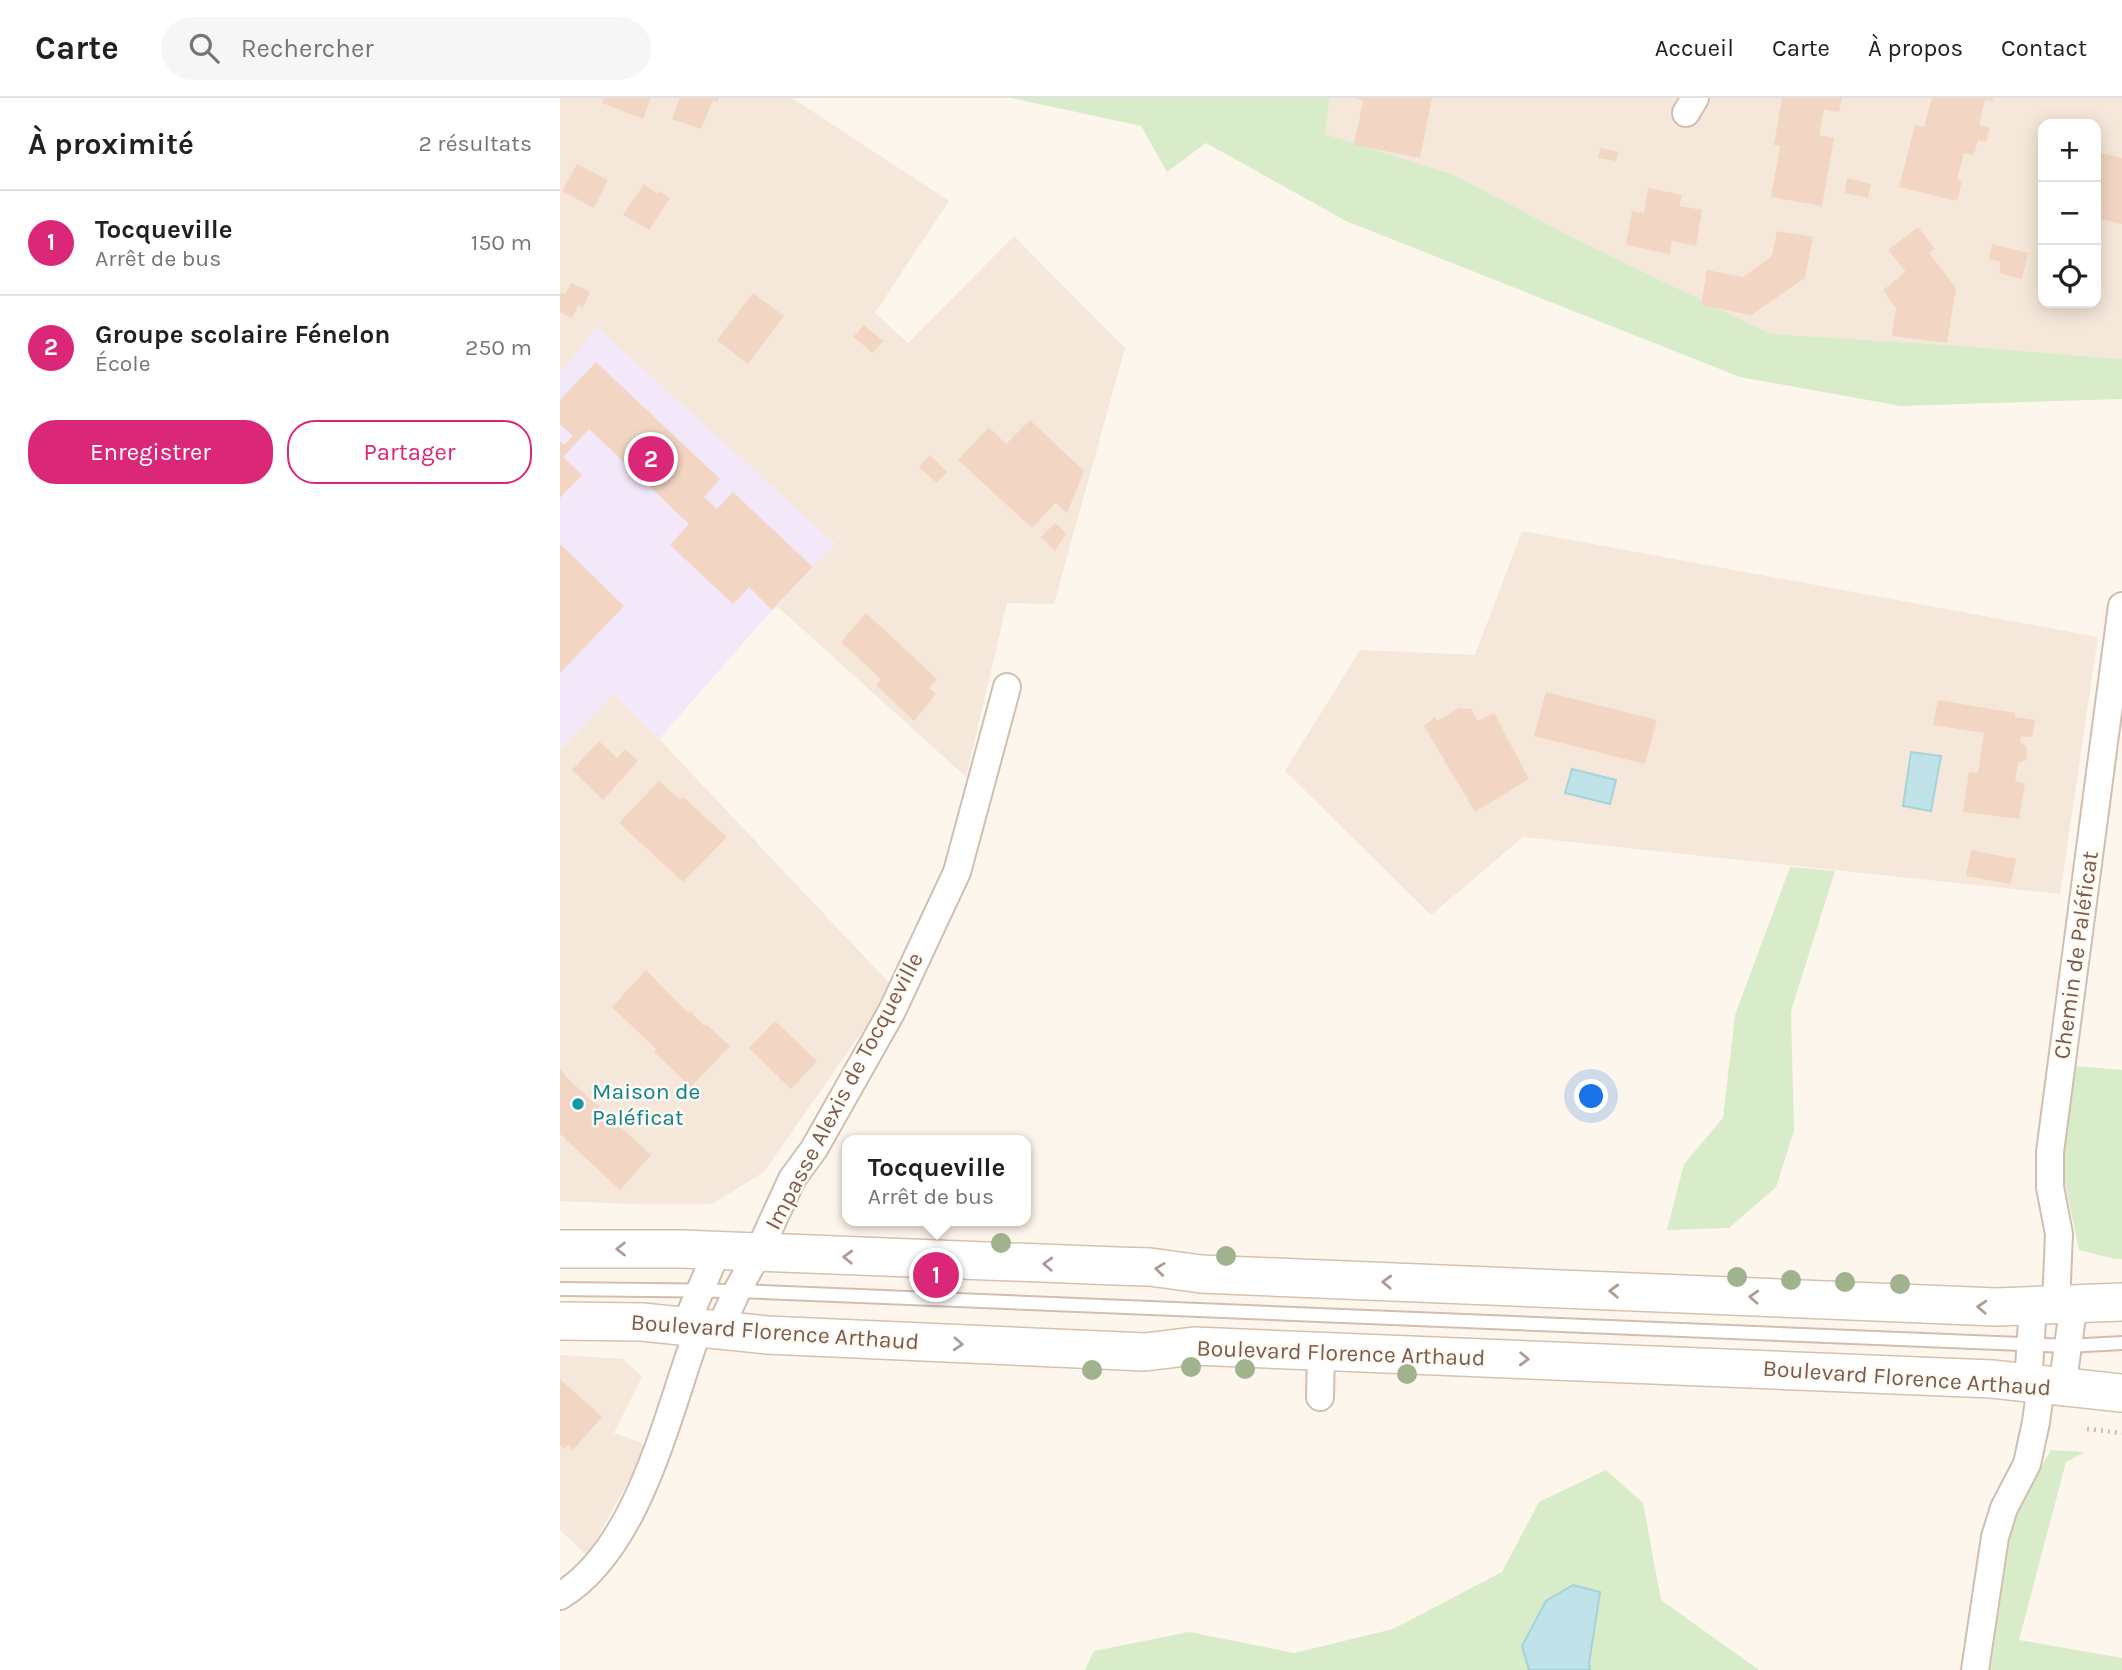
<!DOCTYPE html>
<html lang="fr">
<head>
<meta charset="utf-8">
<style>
  body { margin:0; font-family:Karla,sans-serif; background:#f6f6f6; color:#202124 }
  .controls { position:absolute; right:21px; top:21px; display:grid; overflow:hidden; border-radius:14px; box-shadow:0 4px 18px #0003 }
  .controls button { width:63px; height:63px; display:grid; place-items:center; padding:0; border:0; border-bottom:2px solid #e0e0e0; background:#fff; color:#202124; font:35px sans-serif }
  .you { position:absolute; left:1032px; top:999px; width:24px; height:24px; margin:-18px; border:5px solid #fff; border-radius:50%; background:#1a73e8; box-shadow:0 0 0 10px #1a73e833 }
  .badge { display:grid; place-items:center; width:46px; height:46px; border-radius:50%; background:#db2777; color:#fff; font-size:23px; font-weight:700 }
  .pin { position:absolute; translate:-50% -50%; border:4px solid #fff; box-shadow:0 2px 7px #0006 }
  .popup { position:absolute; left:282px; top:1037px; width:189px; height:91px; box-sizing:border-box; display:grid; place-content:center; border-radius:14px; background:#fff; filter:drop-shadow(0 2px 5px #0005); font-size:23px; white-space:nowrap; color:#757577 }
  .popup b { font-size:26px; color:#202124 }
  .popup::after { content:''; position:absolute; left:50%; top:100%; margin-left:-14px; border:14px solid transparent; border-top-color:#fff }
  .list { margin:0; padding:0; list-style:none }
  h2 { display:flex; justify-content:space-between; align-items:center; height:91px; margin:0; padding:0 28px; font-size:30px }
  h2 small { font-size:23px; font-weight:400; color:#757577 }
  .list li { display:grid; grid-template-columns:46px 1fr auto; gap:21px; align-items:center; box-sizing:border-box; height:105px; padding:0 28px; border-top:2px solid #e0e0e0 }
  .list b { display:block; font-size:26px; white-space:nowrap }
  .list p { margin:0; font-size:23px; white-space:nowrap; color:#757577 }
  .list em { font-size:23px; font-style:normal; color:#757577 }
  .actions { display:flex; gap:14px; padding:21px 28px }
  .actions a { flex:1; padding:16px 0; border:2px solid #db2777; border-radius:28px; text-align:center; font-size:24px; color:#db2777 }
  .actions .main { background:#db2777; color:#fff }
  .icon { flex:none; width:38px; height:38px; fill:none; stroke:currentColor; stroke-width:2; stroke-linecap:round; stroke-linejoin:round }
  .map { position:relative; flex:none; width:1562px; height:1572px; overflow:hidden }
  header { display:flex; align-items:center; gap:42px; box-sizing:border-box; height:98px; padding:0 35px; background:#fff; border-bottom:2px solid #e0e0e0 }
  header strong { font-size:33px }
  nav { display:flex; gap:38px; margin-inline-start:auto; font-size:24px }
  .search { width:490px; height:63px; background:#f6f6f6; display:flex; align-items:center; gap:18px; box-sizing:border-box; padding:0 24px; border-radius:38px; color:#757577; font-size:26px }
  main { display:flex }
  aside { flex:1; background:#fff }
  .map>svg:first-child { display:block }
</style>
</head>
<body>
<header>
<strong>Carte</strong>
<div class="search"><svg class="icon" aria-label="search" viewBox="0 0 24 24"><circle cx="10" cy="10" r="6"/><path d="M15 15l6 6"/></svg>Rechercher</div>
<nav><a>Accueil</a><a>Carte</a><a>À propos</a><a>Contact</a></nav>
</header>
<main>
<aside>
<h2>À proximité<small>2 résultats</small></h2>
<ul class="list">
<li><span class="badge">1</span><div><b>Tocqueville</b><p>Arrêt de bus</p></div><em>150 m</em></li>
<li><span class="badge">2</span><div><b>Groupe scolaire Fénelon</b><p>École</p></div><em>250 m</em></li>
</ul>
<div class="actions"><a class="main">Enregistrer</a><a>Partager</a></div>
</aside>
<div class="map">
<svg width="1562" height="1572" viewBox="0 0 1562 1572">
  <rect width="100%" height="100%" fill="#fdf6ec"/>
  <path fill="#f5e8da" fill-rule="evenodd" d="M0,0h232l157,103 -74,112 33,30 106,-107 111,112 -71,256 -47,-1 -41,174 -188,-170 57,-64 -275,-170z
    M770,0h792v261l-173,-14 -178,-11 -195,-95 -122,-64 -129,-41zM1483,26h53v179h-53z
    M962,433l576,106 -38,257 -537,-57 -92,78 -146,-144 75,-121 115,5z
    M53,596l46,45 234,248 -129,185 -52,32h-83l-69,-3v-452z
    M0,1257l63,4 19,18 -28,56 26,9 5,9 -58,105 -27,-26z"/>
  <path fill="#f3e8fa" d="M37,229l238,217 -57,63 -6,3 -113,129 -46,-45 -53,55v-376z"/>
  <path fill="#d8ecc9" d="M451,0h319l-5,36 129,41 122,64 195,95 178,11 173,14v40l-221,7 -161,-29 -394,-156 -140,-78 -39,29 -26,-46z
    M1230,769l45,4 -44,140 3,120 -18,56 -47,41 -62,2 17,-66 39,-46 12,-103z
    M1514,968l48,4v189h-7l-36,-9 -19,-90z
    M1491,1352l34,2 -19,10 -47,178 103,18v12h-132l24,-157z
    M1046,1372l37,33 18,97 98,70h-169l-1,-6 -67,-19 7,25h-444l9,-19 95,-19 105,21 99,-24 109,-57 37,-70z"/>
  <path fill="#bfe3e8" stroke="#a5d3da" stroke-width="2" d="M1351,654l30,4 -10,55 -28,-5z
    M1012,671l44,11 -6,24 -45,-11z
    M1013,1487l27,7 -11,72 1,6h-61l-7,-24 24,-45z"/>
  <path fill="#f3d5c3" d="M44,0h47l-8,21 -41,-16z
    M120,0h39l-1,4 -5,-2 -12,29 -29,-10z
    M796,0h76l-12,60 -66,-13 9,-44z
    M1222,0h60l-3,14 -15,-3 -5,26 15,3 -12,68 -51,-9 9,-51 -6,-1z
    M1372,0h61v3l-8,-1 -6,25 11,3 -4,14 -8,-2 -4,15 -10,-2 -7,27 5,1 -5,20 -58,-14 16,-62 9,2z
    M1040,50l18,4 -2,9 -18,-3z
    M1536,54l26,6v66l-26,-6v-11l5,-24 -5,-1z
    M17,66l31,16 -14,28 -32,-17z
    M1287,80l24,6 -3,14 -23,-5z
    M84,86l14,10 2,-3 10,7 -21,32 -26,-15z
    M1088,90l34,7 -3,11 23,4 -6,36 -24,-5 -2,13 -44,-9 6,-34 12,2z
    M1358,129l17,22 -6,4 27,35 -9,55 -55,-7 4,-28 -13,-18 23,-18 -18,-22z
    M1217,133l36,6 -8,41 -54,37 -50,-10 6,-35 36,7 29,-21z
    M1432,146l36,9 -6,26 -23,-6 2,-11 -12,-3z
    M11,185l19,9 -7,15 -5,-2 -6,13 -12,-6v-17l2,-3 3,2z
    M193,195l31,23 -36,48 -31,-24z
    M304,227l19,16 -10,12 -20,-16z
    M36,264l124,117 -16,18 13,12 16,-17 80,75 -41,43 -23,-23 -16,17 -63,-59 19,-21 -100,-95 -26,28 19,18 -22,23v-57l4,4 9,-9 -13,-12v-24z
    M470,322l54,51 -17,42 -12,-10 -23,25 -74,-68 31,-33 17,17z
    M370,357l17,17 -10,11 -18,-16z
    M495,425l11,10 -11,18 -14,-14z
    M0,446l64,62 -64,67z
    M306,515l71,66 -8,9 7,6 -22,27 -38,-36 5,-6 -40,-37z
    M986,594l111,28 -12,44 -111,-28z
    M1378,602l77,13v4l20,3 -3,17 -11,-1 -1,5 6,6 1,9 -1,4 -8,3 -3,18 10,2 -6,36 -56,-7 6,-40 9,1 6,-40 -51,-8z
    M899,610l12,1 7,12 16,-8 35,66 -54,33 -51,-86 11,-9 2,4z
    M39,643l18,17 8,-9 13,12 -35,39 -31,-30z
    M99,683l21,19 3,-3 44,40 -44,45 -64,-59z
    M1411,752l45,9 -5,25 -45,-8z
    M86,872l42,43 2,-2 14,15 2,-2 24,22 -39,41 -37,-35 2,-3 -44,-42z
    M215,923l42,40 -26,28 -42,-41z
    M0,971l5,5 -1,1 87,80 -31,35 -60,-56z
    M0,1281l42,38 -29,33 -5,-5 -4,4 -4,-4z"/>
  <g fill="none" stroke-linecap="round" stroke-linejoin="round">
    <g stroke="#d1beb0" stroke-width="16">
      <path id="lane" d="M0,1191l177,2 1331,55 54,-3"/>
    </g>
    <g stroke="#d1beb0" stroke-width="30">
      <path id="street" d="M1126,15l9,-15
        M1496,1206l3,-70 -9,-47v-35l72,-546
        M125,1228l32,-75
        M159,1232l18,-39 21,-38 34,-74 22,-30 78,-138 65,-139 50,-185
        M1468,1285l5,-77
        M1502,1290l12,-85
        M760,1299l1,-46
        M0,1498c80,-48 108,-186 139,-268
        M1415,1572l20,-133 9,-29 23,-44 9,-42 5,-37"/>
    </g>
    <g stroke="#d6c0b0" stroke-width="40">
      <path id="secondary" d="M0,1151h122l434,17 34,1 51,7 795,33 126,-5
        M0,1223l82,1 125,13 378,17 49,-6 798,33 130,14"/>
    </g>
    <path stroke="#d9b8a5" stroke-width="4.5" stroke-dasharray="2 5" stroke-linecap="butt" d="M1527,1331l35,4"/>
    <use href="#lane" stroke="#fff" stroke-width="12"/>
    <use href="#street" stroke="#fff" stroke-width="26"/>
    <use href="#secondary" stroke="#fff" stroke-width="37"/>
  </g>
  <g fill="#a0b28e">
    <circle cx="441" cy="1145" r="10"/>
    <circle cx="666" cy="1158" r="10"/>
    <circle cx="1177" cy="1179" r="10"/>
    <circle cx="1231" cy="1182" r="10"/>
    <circle cx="1285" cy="1184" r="10"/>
    <circle cx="1340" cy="1186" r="10"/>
    <circle cx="631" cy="1269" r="10"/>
    <circle cx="685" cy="1271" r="10"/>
    <circle cx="532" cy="1272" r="10"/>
    <circle cx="847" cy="1276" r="10"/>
  </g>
  <defs><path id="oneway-chevron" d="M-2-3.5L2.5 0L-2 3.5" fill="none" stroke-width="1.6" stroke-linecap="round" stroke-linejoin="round" transform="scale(1.75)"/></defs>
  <g stroke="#af9d94">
    <use href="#oneway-chevron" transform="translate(61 1151) rotate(180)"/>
    <use href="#oneway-chevron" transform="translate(288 1159) rotate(-178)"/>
    <use href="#oneway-chevron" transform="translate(488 1166) rotate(-178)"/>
    <use href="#oneway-chevron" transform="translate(600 1171) rotate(-173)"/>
    <use href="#oneway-chevron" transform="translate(827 1184) rotate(-178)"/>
    <use href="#oneway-chevron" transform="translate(1054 1193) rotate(-178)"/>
    <use href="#oneway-chevron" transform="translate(1194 1199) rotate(-177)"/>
    <use href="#oneway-chevron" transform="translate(1422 1209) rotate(-177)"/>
    <use href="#oneway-chevron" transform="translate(398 1246) rotate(3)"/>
    <use href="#oneway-chevron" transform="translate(964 1261) rotate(2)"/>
  </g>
  <circle fill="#0f9aa8" stroke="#fffaf3" stroke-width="2.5" cx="18" cy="1006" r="7"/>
  <g text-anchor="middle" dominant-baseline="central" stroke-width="5" stroke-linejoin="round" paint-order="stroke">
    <g font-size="23" fill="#7a5c4d" stroke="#fffaf3">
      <text transform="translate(1516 857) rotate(-82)">Chemin de Paléficat</text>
      <text transform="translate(284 993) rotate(-62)">Impasse Alexis de Tocqueville</text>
      <text transform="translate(215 1234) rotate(4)">Boulevard Florence Arthaud</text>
      <text transform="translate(781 1255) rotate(2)">Boulevard Florence Arthaud</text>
      <text transform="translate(1347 1280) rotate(4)">Boulevard Florence Arthaud</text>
    </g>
    <g font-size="23" fill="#0d838f" stroke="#fffaf3" text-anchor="start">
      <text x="32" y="993">Maison de<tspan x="32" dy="26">Paléficat</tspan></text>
    </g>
  </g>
</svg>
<div class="controls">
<button>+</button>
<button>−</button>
<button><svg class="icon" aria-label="locate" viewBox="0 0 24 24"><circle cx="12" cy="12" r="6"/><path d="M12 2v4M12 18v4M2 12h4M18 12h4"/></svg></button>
</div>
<div class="you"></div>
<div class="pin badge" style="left:376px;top:1177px">1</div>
<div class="popup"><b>Tocqueville</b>Arrêt de bus</div>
<div class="pin badge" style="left:91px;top:361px">2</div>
</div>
</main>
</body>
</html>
